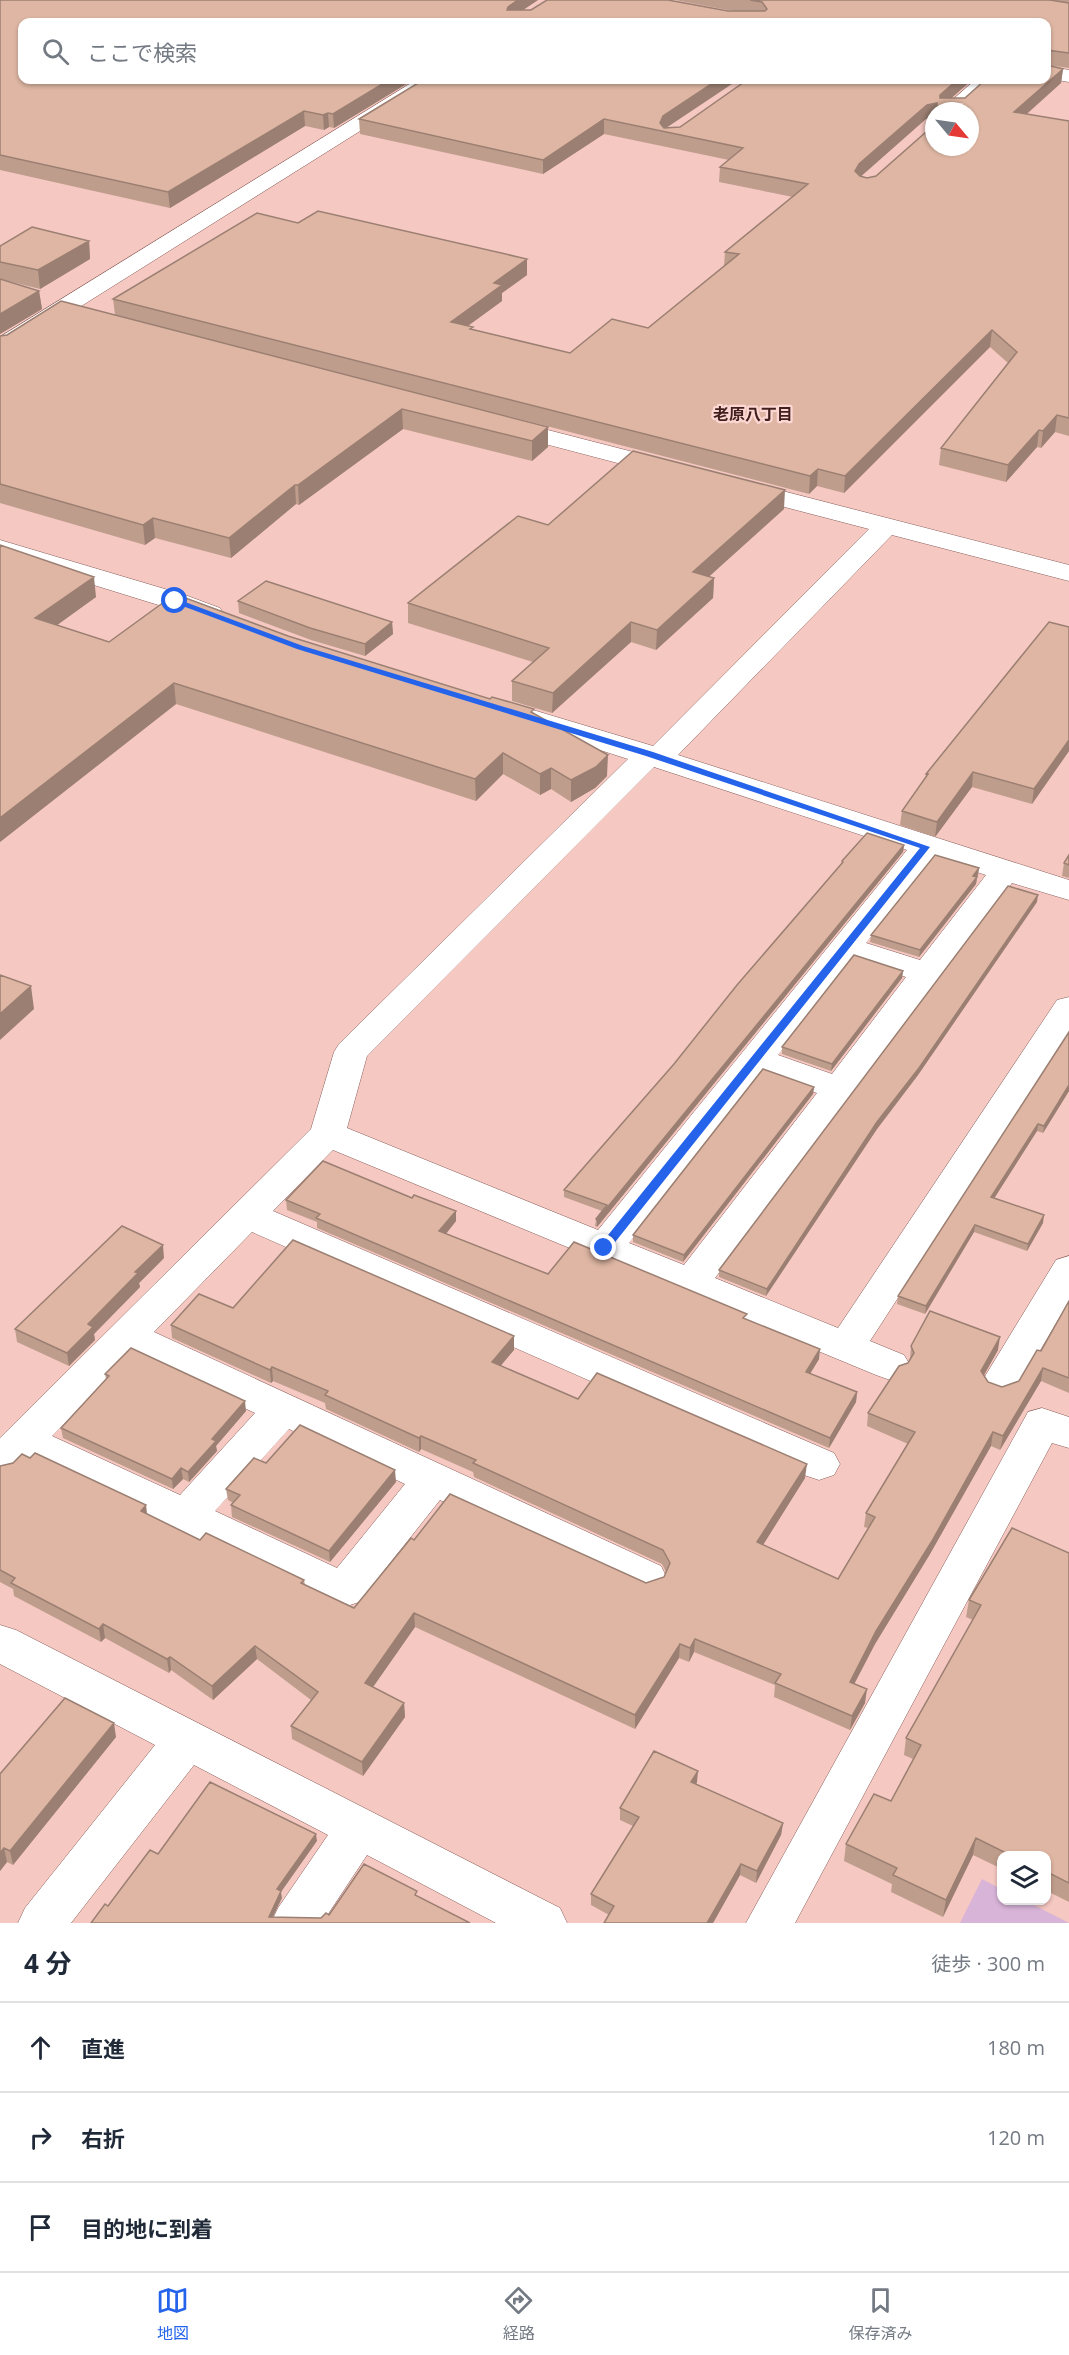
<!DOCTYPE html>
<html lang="ja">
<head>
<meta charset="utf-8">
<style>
  body { margin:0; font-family:"Open Sans","Noto Sans JP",sans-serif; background:#f2f2f3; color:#1f2937 }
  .controls { position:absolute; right:18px; bottom:18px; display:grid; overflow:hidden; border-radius:12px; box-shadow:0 2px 4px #0004 }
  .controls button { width:54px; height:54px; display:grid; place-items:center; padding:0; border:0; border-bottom:2px solid #e0e1e3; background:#fff; color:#1f2937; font:30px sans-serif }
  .compass { position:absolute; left:925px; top:102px; width:54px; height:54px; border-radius:50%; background:#fff; box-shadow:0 2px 4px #0004; rotate:119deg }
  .stop { position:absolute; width:18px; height:18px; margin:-14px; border:4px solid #2563eb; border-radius:50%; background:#fff }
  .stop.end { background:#2563eb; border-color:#fff; box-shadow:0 2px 6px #0008 }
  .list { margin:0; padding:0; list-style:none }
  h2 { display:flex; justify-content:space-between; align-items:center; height:78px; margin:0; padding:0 24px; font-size:26px }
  h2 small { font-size:20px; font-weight:400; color:#747a83 }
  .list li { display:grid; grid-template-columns:39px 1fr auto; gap:18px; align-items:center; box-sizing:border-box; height:90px; padding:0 24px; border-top:2px solid #e0e1e3 }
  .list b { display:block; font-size:22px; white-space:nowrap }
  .list em { font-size:20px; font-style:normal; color:#747a83 }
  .icon { flex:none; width:33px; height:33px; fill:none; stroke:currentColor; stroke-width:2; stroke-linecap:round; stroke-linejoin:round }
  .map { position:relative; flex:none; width:1069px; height:1923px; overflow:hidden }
  .search { position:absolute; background:#fff; box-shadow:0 2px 4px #0004; left:18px; right:18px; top:18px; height:66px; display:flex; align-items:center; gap:15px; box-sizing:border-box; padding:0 21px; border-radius:12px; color:#747a83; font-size:22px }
  .sheet { height:348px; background:#fff }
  nav { display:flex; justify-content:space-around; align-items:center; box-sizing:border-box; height:84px; border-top:2px solid #e0e1e3; background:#fff; font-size:16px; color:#747a83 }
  nav a { display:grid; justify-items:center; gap:3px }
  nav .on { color:#2563eb }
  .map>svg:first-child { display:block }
</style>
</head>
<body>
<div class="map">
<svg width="1069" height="1923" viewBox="0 0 1069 1923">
  <rect width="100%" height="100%" fill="#f6c8c2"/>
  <path fill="#d8b4d8" d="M982,1879l19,10 1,11 24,1 43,22h-109z"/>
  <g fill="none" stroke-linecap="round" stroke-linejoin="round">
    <g stroke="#885f5b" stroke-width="1">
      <path id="minor" d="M1046,66l23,4v12l-23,-4z
        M416,80h21l-2,4 -427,268 -8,2v-17z
        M975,80h20l-33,31h-22z
        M505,419l171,44 4,5 -4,5 -9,3 -171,-45 -3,-5 3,-5z
        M740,480l329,85v16l-177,-46 -214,220 391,125v20l-57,-17 -297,395 123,50 219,-328 12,-3v37l-199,307 34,14 6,10 -6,10 -14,5 -14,-5 -543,-225 -60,61 561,242 6,11 -6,11 -15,5 -15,-5 -552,-243 -98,100 507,234 6,12 -6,12 -15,5 -15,-5 -191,-90 -81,102 -15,5 -15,-5 -300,-142 -14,14 -15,5v-41l311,-309 23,-77 5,-8 289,-285 -125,-40 -5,-6 5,-6 10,-3 140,42 216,-217 -138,-36 -4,-5 4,-5zM654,767l253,83 -309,380 -251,-102 20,-72zM933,858l53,17 -66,85 -54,-17zM853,960l53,17 -74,97 -54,-19zM762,1074l55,19 -133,172 -55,-22zM132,1355l123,58 -75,82 -128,-59zM289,1429l116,55 -68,84 -122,-57z
        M0,540l185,55 35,13 4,6 -4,6 -10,2 -10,-2 -35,-13 -165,-51z
        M1069,1256v45l-54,92 -14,5 -14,-5 -6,-10 6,-10 69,-113z
        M1042,1408l27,9v31l-17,-5 -257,480h-49l282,-511z
        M0,1625l16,5 544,278 7,15h-71l-129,-68 -45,68h-51l7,-15 50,-73 -134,-70 -123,158h-53l7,-15 130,-163 -155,-81z"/>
    </g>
    <use href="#minor" fill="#fff" fill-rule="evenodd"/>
  </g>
  <path fill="#bf9d8c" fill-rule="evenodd" d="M0,0h538l-15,10 205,1h5l-58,-11h394v68l-22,-3v-43l-1025,58h391l-79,48 -5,-1 -5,3 -19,-4 -135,82 -170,-38z
    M1063,69l-2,14 -34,31 42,7v315l-14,-4 -14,16 -4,-1 -31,35 -67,-17 2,-17 67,-85 -18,-16 -146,146 -27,-7 -8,8 -657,-170 396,103v20l-16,14 -129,-32 -104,76 -3,-1 -65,54 -76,-20 -10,7 -145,-42v-167l115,-21 -2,-16 185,-76 229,36v16l-25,18v8l-34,25 5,3 97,24 78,-25 76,-62 1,-14 68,-55 -74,-15 1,-15 9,-7 -125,-26 -61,40 -183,-40 -1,-15 64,-39 244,48 13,-1 163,-47 -4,2h11l4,-2h118l-21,18h14zM934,111h36l-94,65 -9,2 -6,-2z
    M89,241l1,18 -50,30 -36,-9 35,11 3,18 -42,25v-88z
    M784,509l-76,68 6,1 -1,20 -57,52 -25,-8 -79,71 -40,-12v-20l21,-19 -125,-39v-20l140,-78z
    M0,545l96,52 -40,28 53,17 179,-6 246,77 73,63 -12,12 -24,14 -20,-13 -11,6 -37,-21 -27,27 -300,-97 -176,138z
    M238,601l154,21 1,12 -28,22 -54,-16 -72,-27z
    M1069,627v124l-37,53 -60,-17 -37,50 -35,-12 2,-14 24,-33v-4z
    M904,845l-1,7 -306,375 -2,-1 1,-7 6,-8 -38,-14v-7l110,-126 167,-200 1,-3z
    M1069,855v23l-7,-2 2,-13z
    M979,868l-3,16 -57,73 -49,-15 1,-7z
    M1037,902l-119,173 -41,54 -111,167 -47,-19v-7z
    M903,971l-1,7 -71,93 -49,-17v-7z
    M1069,1032v59l-26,42 -6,-2 -43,67 49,25 -16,28 -53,-19 -49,82 -28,-10 1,-8z
    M814,1087l-1,7 -130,168 -50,-20v-7z
    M412,1198l44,13v10l-10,13 102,40 199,46 72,39 -9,15 47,18 -1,10 -27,46 -512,-220v-6l-30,-12 -1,-10z
    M164,1258l-25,25 1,4 -46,47 1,6 -26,26 -52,-24 -2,-13z
    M1069,1301v92l-28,-12 -41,69 -9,-4 -61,108 -55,90 -21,40 11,19 -15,27 -76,-33 1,-12 -81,-33 -5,10 -10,-4 -44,71 -220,-102 -42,60 31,16 1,14 -42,59 -71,-37 -1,-13 20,-26 -54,-41 -44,41 -42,-30 -2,3 -64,-35 -4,4 -87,-46 -1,-7 -13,-7v-116l30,-8 116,47 1,9 53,26 104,40 1,5 49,23 60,-68 232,43 18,-6 2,-5 -4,-8 -188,-87 -1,-5 -52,-23 -2,3 -93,-43 -1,-6 -52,-22 -2,2 -99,-45 -1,-13 62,-17 281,28v14l-14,16 78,33 227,79 -42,67 75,34 30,-51 -4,-1 2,-14 42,-69 -41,-18 1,-13 40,-50 2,-4 1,-13 87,4 -14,25 4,7 14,5 17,-6 22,-30z
    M105,1374l141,37 -30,35 1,5 -28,31 -6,-3 -10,10 -110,-51 -2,-10 45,-49z
    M266,1463l130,19 -66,80 -98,-45 -1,-12 2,-2 -5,-3 -2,-11z
    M1069,1553v349l-22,-11v-35h-45v13l-29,-14 -30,62 -52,-25 1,-8 -48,-23 2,-17 45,-43 22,-42 -9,-4 2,-17 67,-118 -7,-3 3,-17z
    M116,1737l-103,128 -6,-3 -7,9v-97z
    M697,1782l-1,3 87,38 -2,12 -25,48 -16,-8 -27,48h-109l5,-8 -18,-10v-11l42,-68 -13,-6v-12z"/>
  <path fill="#9b7f72" d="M518,0h20l-30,20v-13z
    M1063,69l-2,14 -48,43 1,-14z
    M389,80h24l-79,48 -1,-14z
    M717,80h21l-75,50 -3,-7 3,-7z
    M830,80h13l-13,9z
    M957,80h15l-33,29 1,-14z
    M937,103l-1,8h-2v6l-8,2 -68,60 -3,-8 4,-7 68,-59z
    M304,111l1,15 -135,82 -2,-16z
    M328,113l1,14 -5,3 -1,-15z
    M604,119v15l-61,40v-14z
    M89,241l1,18 -50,30 -2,-19z
    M527,259v16l-25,18v8l-51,37v-16l43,-39z
    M39,291l3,18 -42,25v-20z
    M992,330l-2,17 -146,146 1,-17z
    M402,409l1,20 -104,76 -1,-20z
    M1057,415l-2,17 -14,16 2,-17z
    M548,427v20l-16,14v-20z
    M1039,430l-2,17 -31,35 2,-17z
    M818,469l-1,17 -8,8 1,-18z
    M295,485l1,19 -65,54 -2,-20z
    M785,490l-1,19 -92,83 1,-20z
    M153,518l2,20 -10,7 -2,-20z
    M94,577l2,20 -58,42 -3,-21z
    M714,578l-1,20 -57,52 1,-20z
    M392,622l1,12 -28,22v-12z
    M631,622v20l-79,71 1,-20z
    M174,683l2,21 -176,138v-24z
    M1069,740v11l-37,53 2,-15z
    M503,753v21l-27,27 -1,-22z
    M608,755l-1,21 -12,12 -24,14v-22z
    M551,768v21l-11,6v-21z
    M973,772l-1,15 -37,50 2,-15z
    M904,845l-1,7 -306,375v-7z
    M979,868l-1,7 -6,8 1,-7z
    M977,877l-1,7 -57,73 1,-7z
    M1038,895l-1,7 -119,173 -41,54 -111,167 1,-7 110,-167z
    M903,971l-1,7 -71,93 1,-7z
    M31,986l3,23 -34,31v-26z
    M1069,1085v6l-26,42 1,-7z
    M814,1087l-1,7 -130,168 1,-7z
    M1038,1124l-1,7 -47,74 1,-8z
    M456,1211v10l-16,20 -1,-10z
    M1044,1215l-1,8 -16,28 1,-7z
    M975,1225l-1,7 -49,82 1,-8z
    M163,1245l1,13 -25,25 1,4 -46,47 1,6 -26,26 -2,-13 21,-29 47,-52z
    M514,1336v14l-22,26v-14z
    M1000,1337l-2,13 -19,34 2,-13z
    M820,1349l-1,10 -14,23 1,-10z
    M272,1367l1,14 -2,2 -1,-13z
    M1043,1368l-2,13 -41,69 3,-14z
    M857,1392l-1,10 -27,46 1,-10z
    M245,1401l1,10 -30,35 1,5 -28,31 -1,-10 24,-33z
    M993,1432l-2,14 -61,108 -55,90 -27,52 2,-14 26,-51z
    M421,1436v13l-2,3v-14z
    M807,1464l-2,14 -49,78 1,-14z
    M181,1468l2,11 -10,10 -1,-10z
    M395,1470l1,12 -66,80 -1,-11z
    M146,1505l1,14 -6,-8z
    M414,1613l1,14 -49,70 -1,-14z
    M103,1624l2,14 -4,4 -2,-13z
    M695,1639l-1,13 -5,10 1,-14z
    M680,1644l-1,14 -44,71v-14z
    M255,1646l2,13 -44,41 -1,-14z
    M170,1657l1,13 -2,3 -2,-14z
    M867,1689l-2,14 -15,27 2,-14z
    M404,1703l1,14 -42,59 -1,-14z
    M114,1723l2,14 -103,128 -3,-14z
    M698,1771l-1,11 -6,12v-12z
    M783,1823l-2,12 -25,48 1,-12z
    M316,1834l1,7 -36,51 1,6 -12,25 -1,-6 8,-28z
    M976,1838l-3,17 -30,62 3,-17z
    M4,1848l3,14 -7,9v-18z
    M741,1864l-1,11 -27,48h-6z"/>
  <path fill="#deb6a3" stroke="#9b7f72" stroke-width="1.5" fill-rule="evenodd" d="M0,0h518l-10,7 -1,3h24l16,-10h121l60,11h37l2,-2 -5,-7 -12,-2h300l19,3v50l-22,-3v-28h-1025v58h367l-56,34 -5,-1 -5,2 -19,-4 -136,81 -168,-37z
    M1047,65l16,4 -49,43 55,9v297l-12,-3 -14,16 -4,-1 -31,35 -67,-17 76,-96 -25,-22 -147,146 -27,-7 -8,7 -697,-177 144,-86 41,10 20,-12 209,48 -33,24 8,2 -51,37 22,5 -3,2 100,24 42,-34 36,9 91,-74 -14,-2 83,-68 -88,-17 23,-19 -139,-29 -61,41 -184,-41 64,-39h294l-54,36 -3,7 4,5 16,-1 67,-47h85l1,2h17l4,-2h103l-17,15v3h25l20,-18h62zM937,103v8h33v36h-36v-22l-58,51 -9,2 -7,-2 -5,-5 4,-7 68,-59z
    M32,227l57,14 -51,29 -38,-8v-16z
    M0,279l39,12 -39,23z
    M61,301l487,126 -16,14 -130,-32 -104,76h-3l-66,53 -76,-20 -10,7 -143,-41v-148l7,-1z
    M633,451l152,39 -92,82 21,6 -57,52 -26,-8 -78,71 -41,-12 37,-33 -141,-45 110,-87 30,9z
    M0,545l94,32 -59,41 74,24 66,-48 113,42 202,63 2,-2 42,12 -3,3 77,43 -12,12 -25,13 -20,-12 -11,6 -37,-21 -28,26 -301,-96 -174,135z
    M266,581l126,41 -27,22 -55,-16 -72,-27z
    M1049,622l20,5v113l-35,49 -61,-17 -36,50 -35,-11 26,-37h-2z
    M867,833l37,12 -307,375 -1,-1 11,-14 -43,-15 110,-126 63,-79 106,-123 -1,-1z
    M935,855l44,13 -6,8 4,1 -57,73 -49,-15z
    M1069,855v10l-5,-2z
    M1008,886l30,9 -119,173 -42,54 -110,167 -48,-19z
    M854,955l49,16 -71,93 -50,-17z
    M0,975l31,11 -31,28z
    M1069,1032v53l-25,41 -6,-2 -47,73 53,18 -16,29 -53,-19 -49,81 -28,-10z
    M763,1069l51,18 -130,168 -51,-20z
    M323,1161l89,37 2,-3 42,16 -17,20 109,43 26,-32 173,72 -4,4 77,31 -14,23 51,20 -27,46 -514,-220 4,-4 -34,-14z
    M122,1226l41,19 -28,27 3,1 -50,51 5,3 -26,26 -52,-24z
    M293,1240l221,96 -22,26 86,37 19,-26 210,91 -50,78 81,37 37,-62 -9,-4 49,-81 -47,-19 31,-47 9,-3 6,-10 -3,-7 19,-35 70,26 -19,34 7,11 14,5 17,-6 18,-31 4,1 28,-50v77l-26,-10 -40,68 -10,-4 -61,109 -56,90 -26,51 17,7 -15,27 -77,-33 6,-9 -86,-35 -5,9 -10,-4 -45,71 -221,-102 -49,70 39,20 -42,59 -71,-36 27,-34 -63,-46 -43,40 -42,-29 -3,2 -64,-35 -4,5 -88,-46 4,-5 -15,-8v-104l13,-3 9,-9 8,4 5,-5 111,52 -5,6 59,29 6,-7 98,47 -3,3 53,25 57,-70 3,2 36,-46 196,89 18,-6 6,-14 -7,-13 -190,-87 3,-3 -55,-24 -2,2 -94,-43 3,-4 -56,-24 -2,3 -99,-45 28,-31 34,14z
    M131,1348l114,53 -33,38 4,2 -28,31 -7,-4 -9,11 -111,-51 48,-52 -4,-2z
    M300,1425l95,45 -66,81 -98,-46 9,-10 -14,-6 28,-31 12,5z
    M1012,1528l57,25v330l-22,-11v-16h-35l-36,-18 -30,62 -53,-25 4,-7 -51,-24 28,-50 17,7 30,-56 -15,-7 75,-133 -12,-5z
    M65,1698l49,25 -104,128 -6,-3 -4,5v-79z
    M654,1751l44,20 -7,11 92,41 -26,48 -16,-7 -34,59h-103l10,-17 -23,-12 48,-77 -19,-9z
    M210,1782l106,52 -39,55 4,2 -12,26 52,1 5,-5 3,2 35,-51 53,27 -2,4 55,28h-379l14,-19 3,2 42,-56 8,4z"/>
  <path fill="#2563eb" d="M172,599h5l126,47 350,106 277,95 -322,404h-8v-6l320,-397 -274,-92 -349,-107 -125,-47z"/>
  <g text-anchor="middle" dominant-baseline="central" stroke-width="4.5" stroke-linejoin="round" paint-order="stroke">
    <g font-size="16" font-weight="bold" fill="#411f1c" stroke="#fdd7d3">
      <text x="753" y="414">老原八丁目</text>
    </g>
  </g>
</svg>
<div class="controls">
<button><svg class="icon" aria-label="layers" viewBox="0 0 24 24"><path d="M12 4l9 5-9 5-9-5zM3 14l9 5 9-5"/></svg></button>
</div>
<svg class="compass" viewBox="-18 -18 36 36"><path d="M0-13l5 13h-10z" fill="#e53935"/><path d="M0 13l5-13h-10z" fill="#747a83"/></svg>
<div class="stop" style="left:175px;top:601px"></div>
<div class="stop end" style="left:604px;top:1248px"></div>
<div class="search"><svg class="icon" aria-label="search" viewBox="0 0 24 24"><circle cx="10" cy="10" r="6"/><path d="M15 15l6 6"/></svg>ここで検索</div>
</div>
<section class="sheet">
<h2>4 分<small>徒歩 · 300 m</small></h2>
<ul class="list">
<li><svg class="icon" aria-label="ahead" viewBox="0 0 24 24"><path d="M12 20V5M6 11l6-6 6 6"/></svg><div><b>直進</b></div><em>180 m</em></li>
<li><svg class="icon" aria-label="right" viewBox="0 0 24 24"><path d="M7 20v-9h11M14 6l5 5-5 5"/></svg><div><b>右折</b></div><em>120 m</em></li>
<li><svg class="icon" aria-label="arrive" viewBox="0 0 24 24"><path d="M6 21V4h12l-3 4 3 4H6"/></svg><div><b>目的地に到着</b></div></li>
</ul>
</section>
<nav>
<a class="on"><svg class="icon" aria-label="map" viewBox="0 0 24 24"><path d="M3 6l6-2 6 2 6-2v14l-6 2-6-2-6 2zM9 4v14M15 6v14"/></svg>地図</a>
<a><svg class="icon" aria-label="directions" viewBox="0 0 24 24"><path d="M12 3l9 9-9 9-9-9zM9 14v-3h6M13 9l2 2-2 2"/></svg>経路</a>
<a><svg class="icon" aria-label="saved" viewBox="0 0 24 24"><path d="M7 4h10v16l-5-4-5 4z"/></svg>保存済み</a>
</nav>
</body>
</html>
